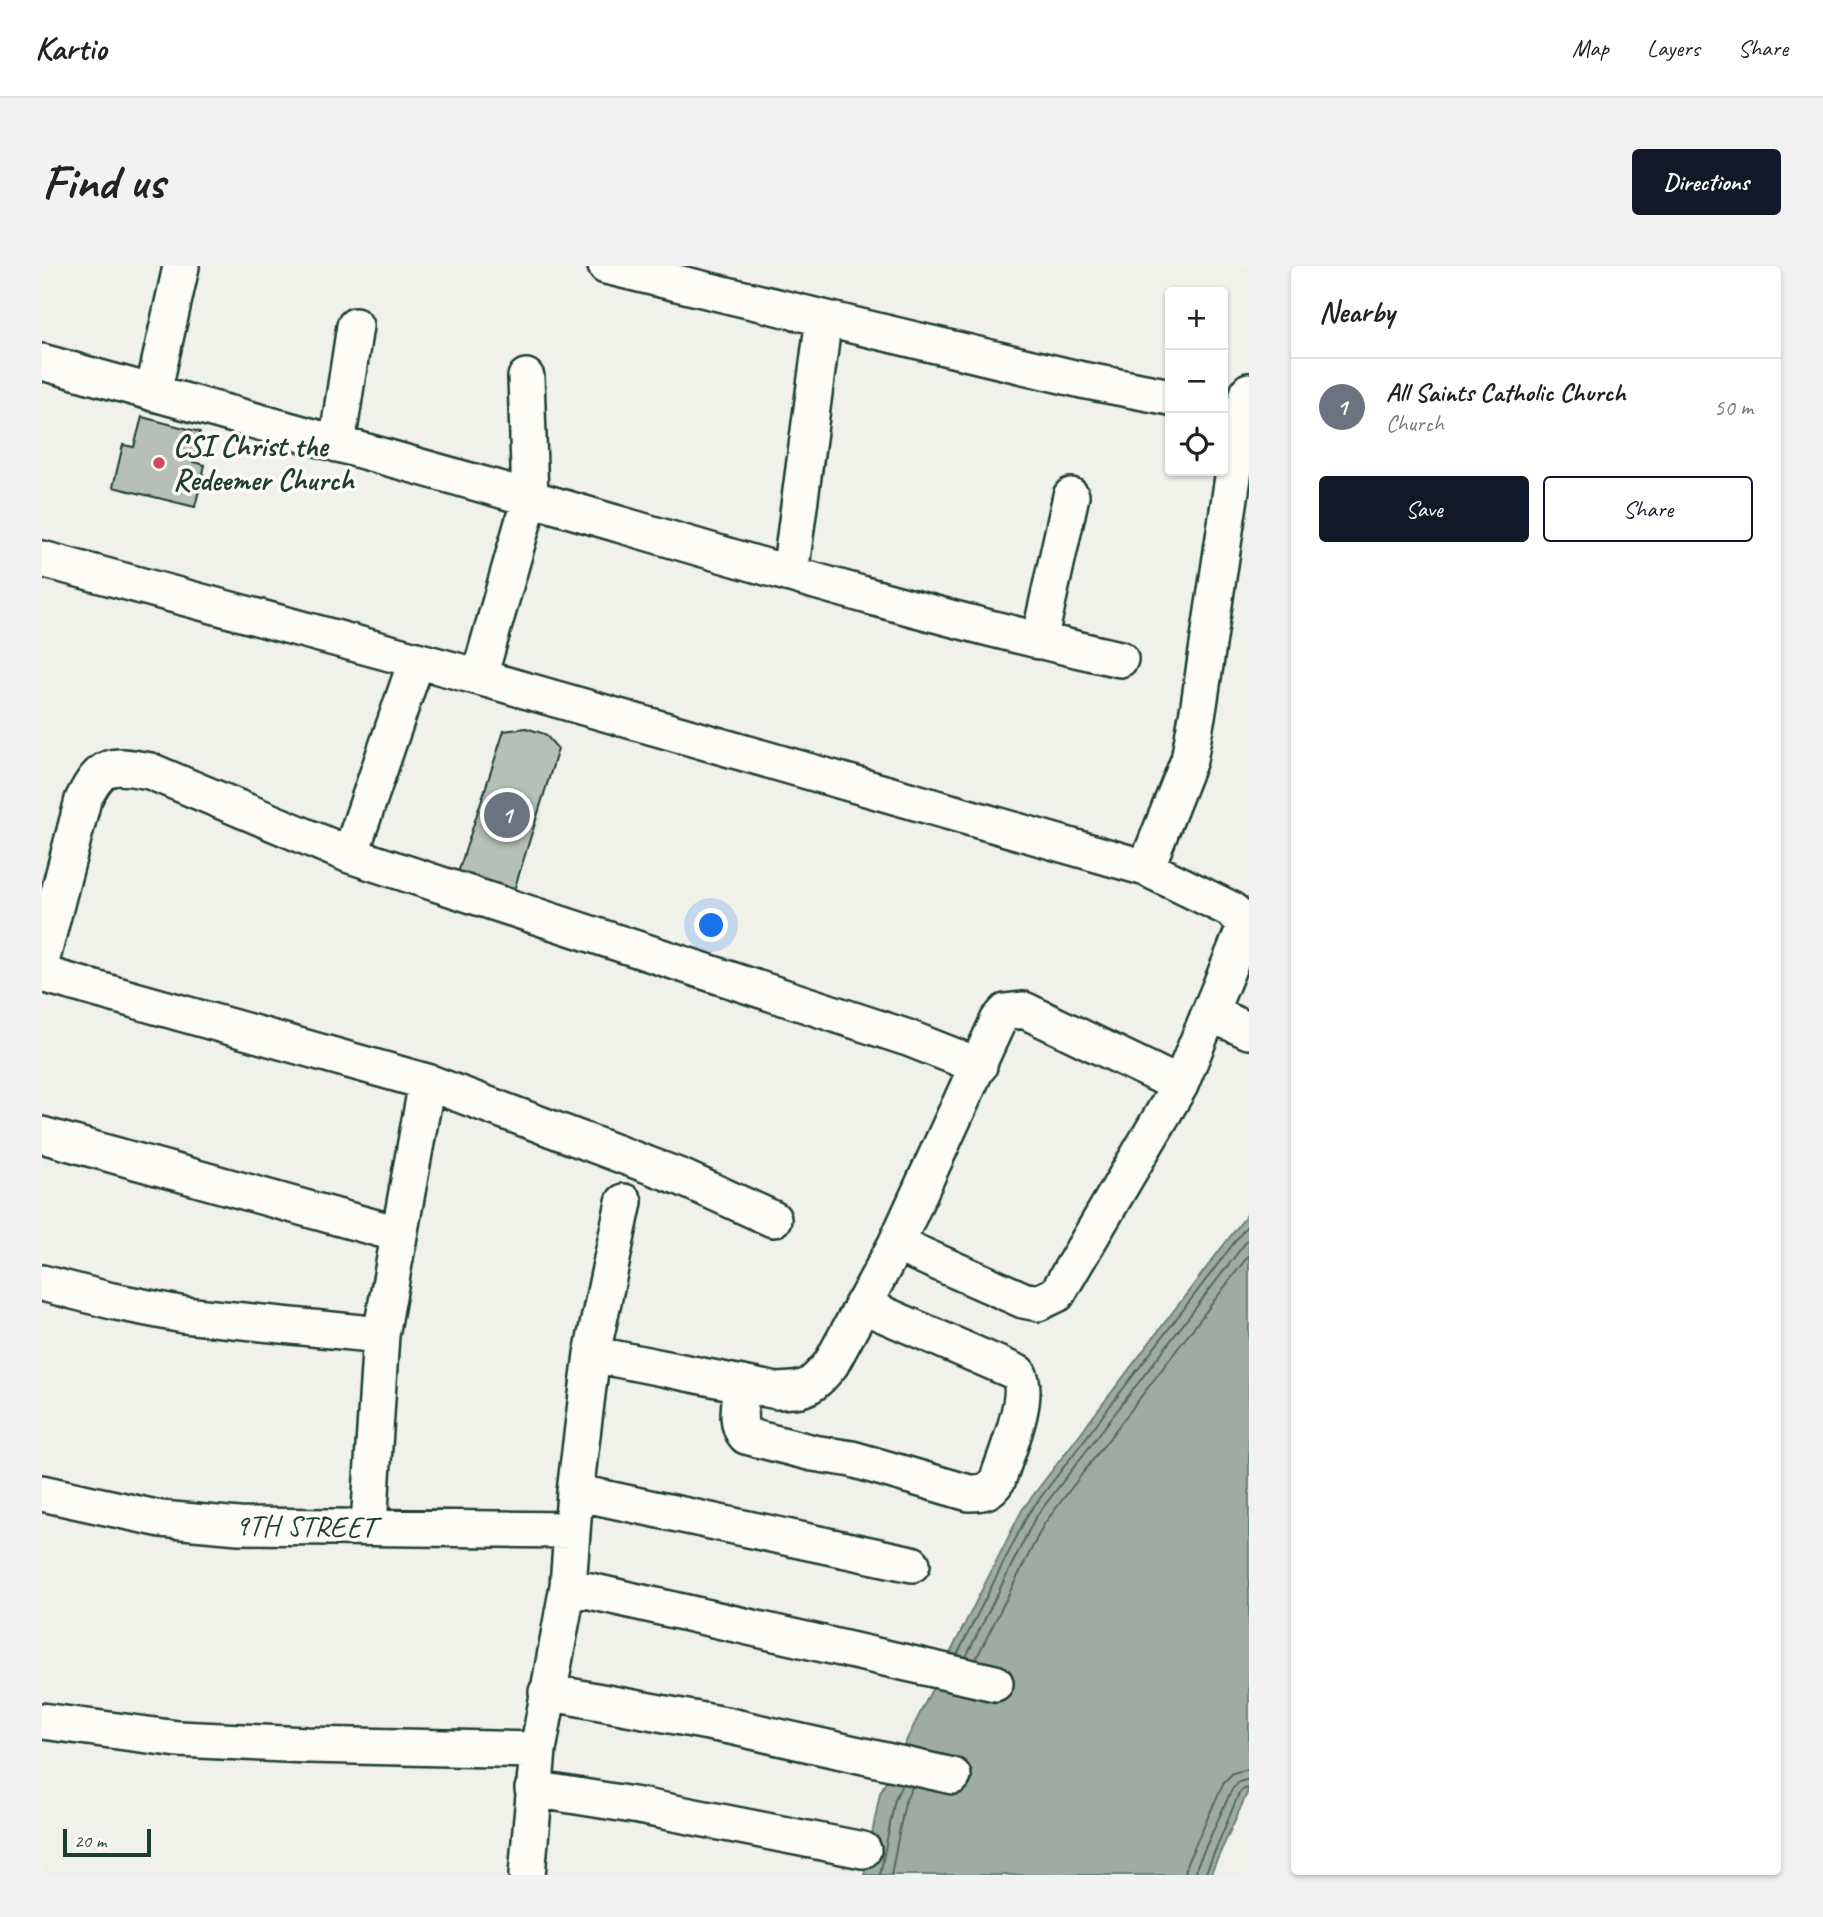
<!DOCTYPE html>
<html lang="en">
<head>
<meta charset="utf-8">
<style>
  body { margin:0; font-family:Caveat,sans-serif; background:#f2f2f2; color:#222 }
  .controls { position:absolute; right:21px; top:21px; display:grid; overflow:hidden; border-radius:7px; box-shadow:0 2px 5px #0004 }
  .controls button { width:63px; height:63px; display:grid; place-items:center; padding:0; border:0; border-bottom:2px solid #e0e0e0; background:#fff; color:#222; font:35px sans-serif }
  .scale { position:absolute; left:21px; bottom:18px; width:88px; box-sizing:border-box; padding-left:7px; border:4px solid #1f3d34; border-top:0; font-size:19px; line-height:24px; white-space:nowrap; color:#1f3d34; -webkit-text-stroke:5px #fdfcf7; paint-order:stroke }
  .you { position:absolute; left:670px; top:660px; width:24px; height:24px; margin:-18px; border:5px solid #fff; border-radius:50%; background:#1a73e8; box-shadow:0 0 0 10px #1a73e833 }
  .badge { display:grid; place-items:center; width:46px; height:46px; border-radius:50%; background:#111827; color:#fff; font-size:23px; font-weight:700 }
  .pin { position:absolute; translate:-50% -50%; border:4px solid #fff; box-shadow:0 2px 7px #0006 }
  .list { margin:0; padding:0; list-style:none }
  h2 { display:flex; justify-content:space-between; align-items:center; height:91px; margin:0; padding:0 28px; font-size:30px }
  h2 small { font-size:23px; font-weight:400; color:#767676 }
  .list li { display:grid; grid-template-columns:46px 1fr auto; gap:21px; align-items:center; box-sizing:border-box; height:98px; padding:0 28px; border-top:2px solid #e0e0e0 }
  .list b { display:block; font-size:26px; white-space:nowrap }
  .list p { margin:0; font-size:23px; white-space:nowrap; color:#767676 }
  .list em { font-size:23px; font-style:normal; color:#767676 }
  .actions { display:flex; gap:14px; padding:21px 28px }
  .actions a { flex:1; padding:16px 0; border:2px solid #111827; border-radius:7px; text-align:center; font-size:24px; color:#111827 }
  .actions .main { background:#111827; color:#fff }
  .icon { flex:none; width:38px; height:38px; fill:none; stroke:currentColor; stroke-width:2; stroke-linecap:round; stroke-linejoin:round }
  .map { position:relative; flex:none; width:1207px; height:1609px; overflow:hidden; border-radius:7px }
  header { display:flex; align-items:center; gap:42px; box-sizing:border-box; height:98px; padding:0 35px; background:#fff; border-bottom:2px solid #e0e0e0 }
  header strong { font-size:33px }
  nav { display:flex; gap:38px; margin-inline-start:auto; font-size:24px }
  .intro { display:flex; align-items:center; justify-content:space-between; box-sizing:border-box; height:168px; padding:0 42px }
  h1 { margin:0; font-size:49px }
  .button { padding:18px 32px; border-radius:7px; background:#111827; color:#fff; font-size:24px; font-weight:700 }
  main { display:flex; gap:42px; padding:0 42px }
  aside { flex:1; background:#fff; border-radius:7px; box-shadow:0 2px 5px #0004 }
  .map>svg:first-child { display:block }
</style>
</head>
<body>
<header>
<strong>Kartio</strong>
<nav><a>Map</a><a>Layers</a><a>Share</a></nav>
</header>
<div class="intro"><h1>Find us</h1><a class="button">Directions</a></div>
<main>
<div class="map">
<svg width="1207" height="1609" viewBox="0 0 1207 1609">
  <rect width="100%" height="100%" fill="#f0f1eb"/>
  <filter id="ink" filterUnits="userSpaceOnUse"><feTurbulence type="fractalNoise" baseFrequency=".0143" numOctaves="2"/><feDisplacementMap in="SourceGraphic" scale="14" xChannelSelector="R" yChannelSelector="G"/><feConvolveMatrix kernelMatrix="1 2 1 2 8 2 1 2 1" color-interpolation-filters="sRGB"/></filter>
  <g filter="url(#ink)">
    <path fill="#9faca4" stroke="#6c8077" stroke-width="2" d="M1207,946v577l-39,86h-346l16,-82 142,-283z"/>
    <g fill="none" stroke-linecap="round" stroke-linejoin="round">
      <path stroke="#526961" stroke-width="2" d="M915,1389l71,-141 221,-291
        M924,1391l69,-139 214,-280
        M934,1393l68,-135 205,-269
        M838,1609l15,-76 7,-15
        M849,1609l14,-73 7,-15
        M1143,1609l2,-12 37,-81 9,-9 16,-4
        M1154,1609l1,-9 35,-77 7,-7 10,-3
        M1163,1609l34,-82 5,-4 5,-1"/>
    </g>
    <path fill="#b6bfb8" stroke="#1f3d34" stroke-width="2" d="M100,151l58,15 -7,30 12,3 -10,42 -82,-20 10,-42 11,2z
      M484,462l19,6 13,15 -47,151 -56,-18 49,-151z"/>
    <g fill="none" stroke-linecap="round" stroke-linejoin="round">
      <g stroke="#1f3d34" stroke-width="40">
        <path id="street" d="M564,0l476,114 88,17
          M0,96c166,46 332,91 498,139 192,56 384,115 580,158
          M111,127l28,-126
          M295,178l18,-118
          M0,293l437,118 667,191 84,41 19,16
          M748,308l34,-256
          M997,375l32,-145
          M437,411l51,-179 -4,-121
          M308,589l66,-193
          M1104,602l43,-108 10,-55 44,-295 6,-19
          M0,692l41,-158c19,-38 28,-36 67,-29l200,84 558,183 71,28
          M0,708l385,108 256,96 90,41
          M1168,747l39,18
          M0,869l356,99
          M854,978l127,56 15,3 19,-9 123,-209 66,-161
          M0,1017l70,18 72,14 197,20
          M550,1088l185,37c31,-1 34,-3 54,-27l65,-120 102,-223 8,-9 18,-2 156,75
          M700,1118c-1,17 -8,39 4,52l67,17 39,6 117,34c15,0 21,-1 29,-14 8,-25 34,-84 20,-106l-156,-68
          M533,1226l337,72
          M0,1227l119,26 78,7 332,4
          M327,1260l12,-191 46,-253
          M526,1320l427,97
          M505,1426l183,34 223,50
          M0,1455l136,18 129,6 231,5
          M491,1523l106,17 224,44
          M485,1609l11,-125 30,-164 7,-94 17,-138 32,-152"/>
      </g>
      <use href="#street" stroke="#fdfcf7" stroke-width="35"/>
    </g>
  </g>
  <circle fill="#d1495b" stroke="#fdfcf7" stroke-width="2.5" cx="117" cy="197" r="7"/>
  <g text-anchor="middle" dominant-baseline="central" stroke-width="7" stroke-linejoin="round" paint-order="stroke">
    <g font-size="30" font-weight="bold" fill="#1f3d34" stroke="#fdfcf7" text-anchor="start">
      <text x="131" y="180">CSI Christ the<tspan x="131" dy="34">Redeemer Church</tspan></text>
    </g>
    <g font-size="30" fill="#1f3d34" stroke="#fdfcf7">
      <text transform="translate(263 1260) rotate(1)">9TH STREET</text>
    </g>
  </g>
</svg>
<div class="controls">
<button>+</button>
<button>−</button>
<button><svg class="icon" aria-label="locate" viewBox="0 0 24 24"><circle cx="12" cy="12" r="6"/><path d="M12 2v4M12 18v4M2 12h4M18 12h4"/></svg></button>
</div>
<div class="scale">20 m</div>
<div class="you"></div>
<div class="pin badge" style="left:465px;top:549px;background:#6b7280">1</div>
</div>
<aside>
<h2>Nearby<small></small></h2>
<ul class="list">
<li><span class="badge" style="background:#6b7280">1</span><div><b>All Saints Catholic Church</b><p>Church</p></div><em>50 m</em></li>
</ul>
<div class="actions"><a class="main">Save</a><a>Share</a></div>
</aside>
</main>
</body>
</html>
